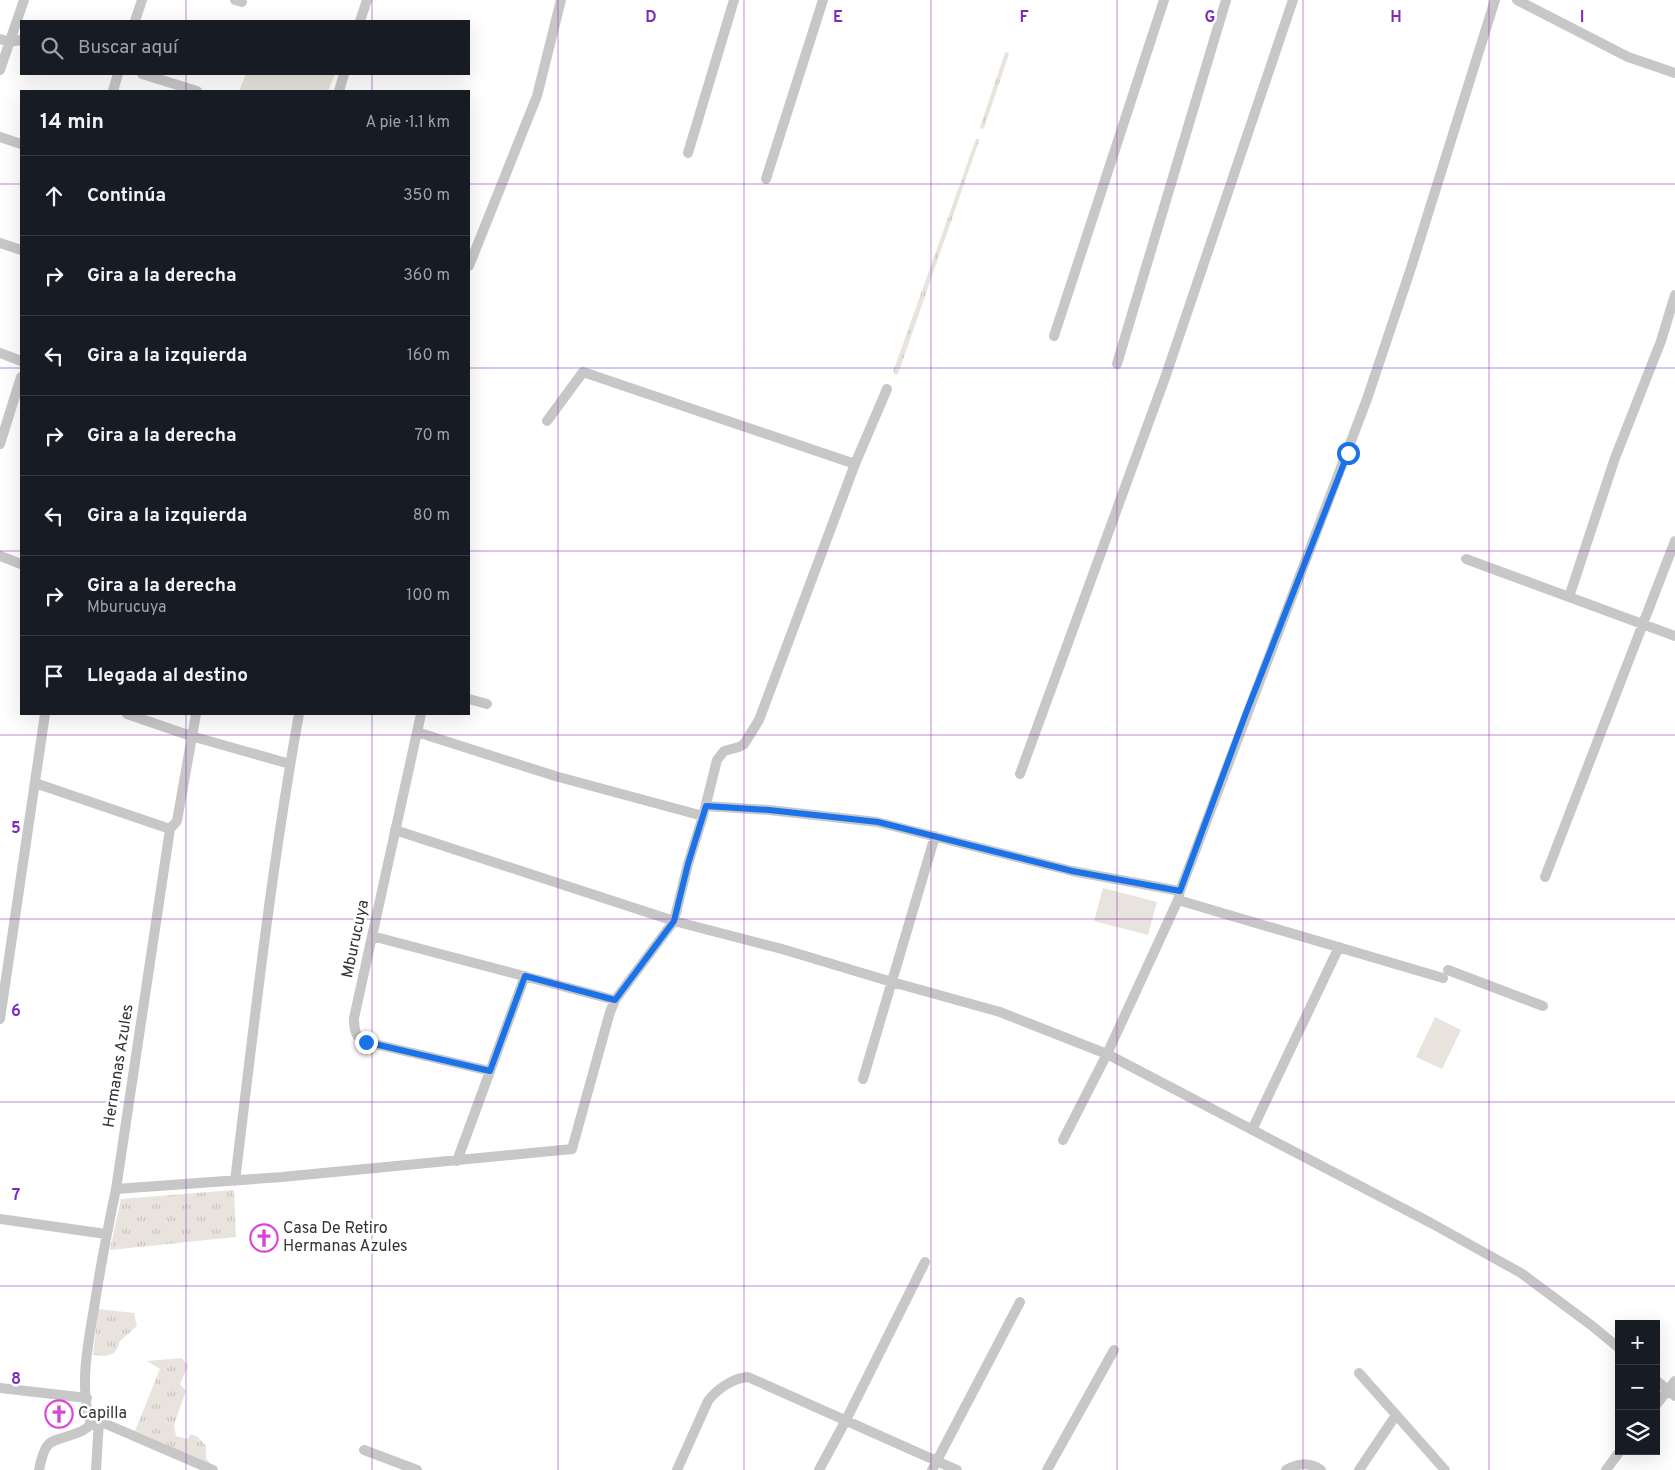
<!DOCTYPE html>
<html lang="es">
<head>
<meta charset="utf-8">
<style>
  body { margin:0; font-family:Overpass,sans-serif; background:#20242c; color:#f1f3f6 }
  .controls { position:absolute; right:15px; bottom:15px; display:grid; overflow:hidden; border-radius:0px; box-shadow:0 5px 20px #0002 }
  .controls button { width:45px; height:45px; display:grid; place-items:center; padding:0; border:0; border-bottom:1px solid #363941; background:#171b24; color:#f1f3f6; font:25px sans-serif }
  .stop { position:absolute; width:15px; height:15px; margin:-11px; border:4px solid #1a73e8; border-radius:50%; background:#fff }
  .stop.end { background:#1a73e8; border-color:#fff; box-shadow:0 1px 5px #0008 }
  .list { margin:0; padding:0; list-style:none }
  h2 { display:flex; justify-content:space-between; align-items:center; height:65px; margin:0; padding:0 20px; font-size:21px }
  h2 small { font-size:16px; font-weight:400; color:#9ea1a6 }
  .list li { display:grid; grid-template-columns:32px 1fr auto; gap:15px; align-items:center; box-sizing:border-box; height:80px; padding:0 20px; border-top:1px solid #363941 }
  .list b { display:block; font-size:19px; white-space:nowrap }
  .list p { margin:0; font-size:16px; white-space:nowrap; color:#9ea1a6 }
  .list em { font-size:16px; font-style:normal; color:#9ea1a6 }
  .icon { flex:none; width:28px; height:28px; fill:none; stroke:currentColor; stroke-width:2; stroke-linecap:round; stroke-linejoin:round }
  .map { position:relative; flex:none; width:1675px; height:1470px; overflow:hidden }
  .search { position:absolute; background:#171b24; box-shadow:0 5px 20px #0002; left:20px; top:20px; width:450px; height:55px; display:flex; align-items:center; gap:12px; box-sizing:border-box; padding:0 18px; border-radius:0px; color:#9ea1a6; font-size:19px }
  .panel { position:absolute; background:#171b24; box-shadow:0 5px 20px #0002; left:20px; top:90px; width:450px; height:625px; border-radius:0px }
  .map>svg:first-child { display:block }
</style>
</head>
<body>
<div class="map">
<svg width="1675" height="1470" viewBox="0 0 1675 1470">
  <defs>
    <pattern id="grass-tufts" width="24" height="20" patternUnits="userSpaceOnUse" patternTransform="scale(1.25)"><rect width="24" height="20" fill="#e9e3dd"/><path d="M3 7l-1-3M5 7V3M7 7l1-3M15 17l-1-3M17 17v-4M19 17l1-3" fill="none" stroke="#c8c3be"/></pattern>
  </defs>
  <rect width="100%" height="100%" fill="#fff"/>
  <path fill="url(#grass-tufts)" d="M1007,52l2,2 -25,74 -3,1 -1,-2 25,-74z
    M976,139h3v2l-81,233 -2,1 -3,-3z
    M234,1190l2,47 -126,13 11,-51z
    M98,1309l36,4 3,13 -17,15 -2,6 -4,6 -9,3 -12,-1z
    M182,1358l6,8 -8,18 6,7 -12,34 2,11 11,3 4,-5 7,3 8,9v12l4,6 -75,-33 25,-62 -13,-8z"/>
  <path fill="#e9e3dd" d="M246,74h89l-7,17h-89z
    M1103,888l54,14 -9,33 -54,-14z
    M1435,1017l26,13 -19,39 -26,-12z"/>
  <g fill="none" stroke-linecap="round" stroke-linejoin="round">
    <path stroke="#c7c7c7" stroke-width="10" d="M235,0l7,2
      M1517,0l111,57 47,16
      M135,21l7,-21
      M360,21l7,-21
      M0,39l9,3 12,-2
      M0,70l24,-70
      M142,74l55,17
      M113,91l5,-17
      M339,91l5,-17
      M0,137l21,7
      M688,153l46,-153
      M766,179l57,-179
      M0,243l21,7
      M469,266l68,-170 24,-96
      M1054,336l110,-336
      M0,353l21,8
      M1117,364l109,-364
      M547,421l36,-49 272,92
      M0,444l21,-67
      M0,556l21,8
      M1466,559l209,77
      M1569,597l46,-139 46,-117 14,-46
      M469,699l18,5
      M127,714l64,22 99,28
      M421,714l-67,304c0,11 1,20 12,24l124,29
      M417,732l138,44 148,40
      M1020,774l146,-399 127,-375
      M35,783l135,46
      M706,806l63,4 108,12 195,49 108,20
      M395,830l279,91 108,28 110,33 108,30 107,42 324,169 90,50 70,52 28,23
      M1545,877l130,-336
      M1178,900l265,78
      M372,936l243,64
      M1448,970l95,36
      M0,1019l45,-305
      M863,1079l72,-243
      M1252,1130l87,-183
      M1063,1140l44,-86 71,-154 2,-9 187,-492 44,-131 84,-268
      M457,1161l68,-185
      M235,1181c19,-156 36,-312 64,-467
      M116,1189l166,-12 290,-28 38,-137 5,-12 59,-79 14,-57 15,-48 14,-56 7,-9 15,-4 5,-3 15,-24 96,-256 32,-75
      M0,1219l106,15
      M1359,1373l86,97
      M1656,1380l19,16
      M0,1388l87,10
      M1656,1405l19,-24
      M91,1424c-13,-36 -2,-85 4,-122 6,-38 13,-75 21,-113l54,-360 7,-8 19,-107
      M364,1450l53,20
      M39,1470c7,-37 14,-26 43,-39 6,-3 10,-9 17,-10l114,49
      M96,1470l3,-49
      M677,1470l31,-69c9,-12 25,-23 40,-24l209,93
      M819,1470l27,-50 79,-158
      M932,1470l88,-168
      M1047,1470l67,-120
      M1286,1470c11,-7 24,-8 35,0
      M1359,1470l37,-55
      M1606,1470l14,-19"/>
  </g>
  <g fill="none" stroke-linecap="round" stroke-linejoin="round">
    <path stroke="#1a73e8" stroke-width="6" d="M366,1042l124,29 35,-95 90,24 59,-79 14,-57 18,-58 63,4 109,12 194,49 108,20 66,-178 102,-260"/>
  </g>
  <path fill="none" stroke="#7b2cbf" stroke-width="1" stroke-opacity="0.55" d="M186,0v21M372,0v21M558,0v1470M744,0v1470M931,0v1470M1117,0v1470M1303,0v1470M1489,0v1470M186,74v17M372,74v17M0,184h21M469,184h1206M0,368h21M469,368h1206M0,551h21M469,551h1206M186,714v756M372,714v756M0,735h1675M0,919h1675M0,1102h1675M0,1286h1675"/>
  <defs>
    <g id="church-ring" transform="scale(1.4375)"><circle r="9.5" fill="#fff" stroke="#d945d7" stroke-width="1.5"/><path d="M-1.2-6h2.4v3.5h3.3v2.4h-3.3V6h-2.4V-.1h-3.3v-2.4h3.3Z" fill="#d945d7"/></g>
  </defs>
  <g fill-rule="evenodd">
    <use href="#church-ring" x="264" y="1238"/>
    <use href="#church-ring" x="59" y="1414"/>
  </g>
  <g text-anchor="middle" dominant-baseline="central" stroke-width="5" stroke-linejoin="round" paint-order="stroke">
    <g font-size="16" fill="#333" stroke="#fff">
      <text transform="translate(356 939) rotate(-78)">Mburucuya</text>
      <text transform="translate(119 1066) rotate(-81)">Hermanas Azules</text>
    </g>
    <g font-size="16" fill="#333" stroke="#fff" text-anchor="start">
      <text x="283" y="1229">Casa De Retiro<tspan x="283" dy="18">Hermanas Azules</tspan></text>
      <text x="78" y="1414">Capilla</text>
    </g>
  </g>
  <g font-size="16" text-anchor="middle" font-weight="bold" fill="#7b2cbf" stroke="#fff" stroke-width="5" stroke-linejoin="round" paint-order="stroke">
    <text x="651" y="22">D</text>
    <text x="838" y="22">E</text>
    <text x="1024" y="22">F</text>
    <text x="1210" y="22">G</text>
    <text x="1396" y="22">H</text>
    <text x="1582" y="22">I</text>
    <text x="16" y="833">5</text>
    <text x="16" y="1016">6</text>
    <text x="16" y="1200">7</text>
    <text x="16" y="1384">8</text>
  </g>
</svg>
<div class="controls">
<button>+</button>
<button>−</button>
<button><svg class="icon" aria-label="layers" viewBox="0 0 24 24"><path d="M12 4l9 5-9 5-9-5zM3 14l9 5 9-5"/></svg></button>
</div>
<div class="stop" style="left:1348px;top:453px"></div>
<div class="stop end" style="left:366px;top:1042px"></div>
<div class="search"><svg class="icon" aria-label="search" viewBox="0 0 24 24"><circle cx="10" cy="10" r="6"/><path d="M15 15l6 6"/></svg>Buscar aquí</div>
<section class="panel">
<h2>14 min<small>A pie · 1.1 km</small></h2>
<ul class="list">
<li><svg class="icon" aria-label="ahead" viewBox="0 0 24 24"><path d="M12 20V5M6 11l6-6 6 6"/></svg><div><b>Continúa</b></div><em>350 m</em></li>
<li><svg class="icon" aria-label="right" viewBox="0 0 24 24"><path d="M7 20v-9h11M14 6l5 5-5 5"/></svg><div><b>Gira a la derecha</b></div><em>360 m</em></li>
<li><svg class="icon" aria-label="left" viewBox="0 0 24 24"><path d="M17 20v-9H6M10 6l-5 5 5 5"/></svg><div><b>Gira a la izquierda</b></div><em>160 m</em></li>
<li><svg class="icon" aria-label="right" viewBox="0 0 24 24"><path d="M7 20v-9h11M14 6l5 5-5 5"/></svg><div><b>Gira a la derecha</b></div><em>70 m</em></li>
<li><svg class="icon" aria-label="left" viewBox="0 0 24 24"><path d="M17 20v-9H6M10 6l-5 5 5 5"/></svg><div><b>Gira a la izquierda</b></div><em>80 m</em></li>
<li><svg class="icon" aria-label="right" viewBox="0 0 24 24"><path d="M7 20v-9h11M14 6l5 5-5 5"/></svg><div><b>Gira a la derecha</b><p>Mburucuya</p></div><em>100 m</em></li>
<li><svg class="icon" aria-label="arrive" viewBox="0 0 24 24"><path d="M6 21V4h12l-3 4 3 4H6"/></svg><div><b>Llegada al destino</b></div></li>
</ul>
</section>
</div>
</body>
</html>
